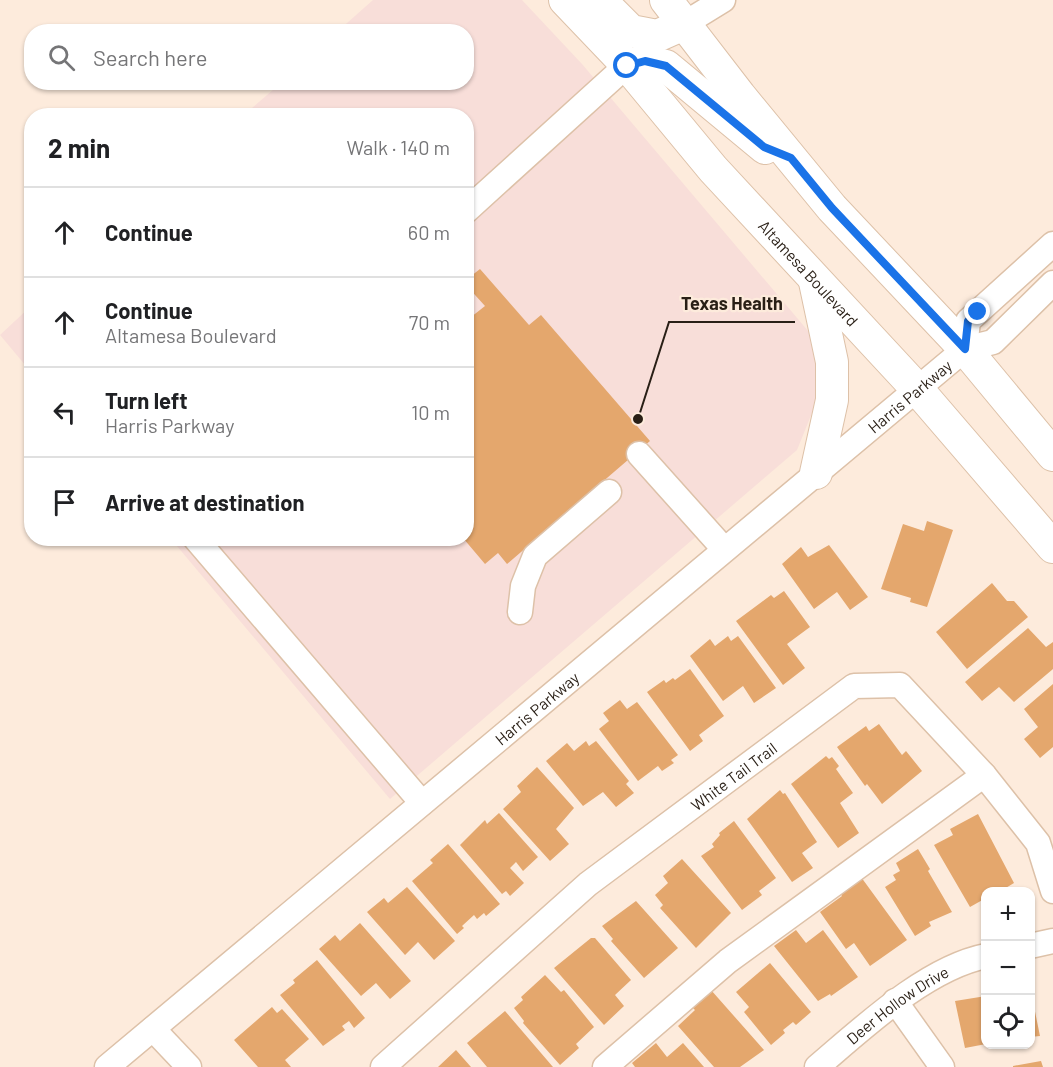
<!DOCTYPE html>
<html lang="en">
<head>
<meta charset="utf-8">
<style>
  body { margin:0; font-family:Barlow,sans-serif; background:#f6f6f6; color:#202124 }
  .controls { position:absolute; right:18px; bottom:18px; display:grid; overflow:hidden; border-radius:12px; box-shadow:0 2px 4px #0004 }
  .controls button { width:54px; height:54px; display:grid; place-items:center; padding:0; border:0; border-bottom:2px solid #e0e0e0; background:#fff; color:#202124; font:30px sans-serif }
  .stop { position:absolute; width:18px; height:18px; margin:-14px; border:4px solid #1a73e8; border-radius:50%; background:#fff }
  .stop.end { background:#1a73e8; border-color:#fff; box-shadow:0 2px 6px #0008 }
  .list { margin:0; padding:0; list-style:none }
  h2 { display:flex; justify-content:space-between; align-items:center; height:78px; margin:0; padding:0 24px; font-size:26px }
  h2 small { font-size:20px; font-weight:400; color:#757577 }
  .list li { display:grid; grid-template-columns:39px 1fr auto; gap:18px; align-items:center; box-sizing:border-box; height:90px; padding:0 24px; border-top:2px solid #e0e0e0 }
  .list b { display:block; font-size:22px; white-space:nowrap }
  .list p { margin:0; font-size:20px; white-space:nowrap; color:#757577 }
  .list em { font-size:20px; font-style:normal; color:#757577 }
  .icon { flex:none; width:33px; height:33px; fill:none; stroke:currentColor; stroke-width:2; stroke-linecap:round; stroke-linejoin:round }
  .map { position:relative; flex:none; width:1053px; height:1067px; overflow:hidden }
  .search { position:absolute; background:#fff; box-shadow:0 2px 4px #0004; left:24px; top:24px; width:450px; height:66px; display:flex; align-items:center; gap:15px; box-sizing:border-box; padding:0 21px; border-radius:24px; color:#757577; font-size:22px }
  .panel { position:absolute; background:#fff; box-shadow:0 2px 4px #0004; left:24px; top:108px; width:450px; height:438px; border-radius:24px }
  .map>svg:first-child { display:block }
</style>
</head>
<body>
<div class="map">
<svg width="1053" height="1067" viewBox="0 0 1053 1067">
  <rect width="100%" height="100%" fill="#fdebdc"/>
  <path fill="#f8ded9" d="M373,0h149l60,64 232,274 8,50 -25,62 -407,349 -219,-260 295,-1v-422l-222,-1 37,-32 185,-1v-50l-128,-1z
    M31,306v66l-31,-37z"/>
  <path fill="#e4a76d" d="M480,269l49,56 12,-10 109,126 -143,123 -9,-11 -13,11 -22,-26h3v-217l19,-15 -19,-21v-5z
    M927,521l26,9 -26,77 -17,-5 1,-4 -30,-9 22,-65 21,7z
    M829,545l39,52 -18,13 -13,-18 -23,17 -32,-45 19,-17 7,10z
    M992,583l15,18h7l14,16 -61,52 -31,-37z
    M784,591l26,36 -23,17 18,24 -22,17 -47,-64 35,-26 3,3z
    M1028,628l18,19 7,-5v27l-39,33 -15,-15 -17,14 -17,-19z
    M728,636l3,5 7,-5 38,52 -22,15 -11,-17 -20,15 -33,-45 20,-17 5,7z
    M690,669l34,47 -25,19 4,6 -13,10 -43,-59 17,-12 2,3 7,-5 2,2z
    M1053,684v63l-13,11 -16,-19 14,-12 -14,-18z
    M620,700l7,9 10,-7 41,53 -7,5 3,3 -12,8 -4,-5 -20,15 -39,-52 10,-8 -6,-8z
    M879,724l23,31 4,-4 16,20 -40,33 -15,-20 -2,2 -28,-39 29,-21 3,5z
    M586,741l3,5 7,-5 33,40 -3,3 8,9 -18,14 -13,-15 -20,14 -37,-45 21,-18 7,8z
    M826,756l3,3 3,-2 7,9 -3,3 17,24 -13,10 19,30 -21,15 -47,-64z
    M537,767l37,41 -18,21 13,15 -19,17 -47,-52 18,-17 -4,-6z
    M780,790l3,4 2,-1 32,49 -15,11 11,15 -21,14 -45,-63z
    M499,813l39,44 -15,14 -7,-9 -6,6 14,15 -14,13 -4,-5 -4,3 -42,-49 25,-25 2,4z
    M978,814l36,69 -15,9h-13v6l-16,9 -36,-62 19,-10 -3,-6z
    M734,821l42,57 -17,13 3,4 -20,15 -41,-54 13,-9 -2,-3 8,-9 -1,-2z
    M448,844l52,60 -14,12 -2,-3 -7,6 -3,-4 -12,11 2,2 -7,6 -45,-53 21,-18 -3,-3z
    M918,849l12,20 -2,2 24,41 -23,10 2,4 -16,10 -30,-49 11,-7 -3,-5 7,-4 -4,-8z
    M682,859l49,54 -35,35 -36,-40 3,-3 -8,-10 13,-12 -5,-7z
    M861,877l46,63 -37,26 -16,-23 -8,6 -26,-37 22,-16 -3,-4z
    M407,887l48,54 -21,19 -16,-18 -13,13 -38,-43 17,-14 4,5z
    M636,901l42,47 -34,30 -33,-37 2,-2 -11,-13z
    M360,923l51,58 -21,18 -14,-16 -15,13 -42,-47 16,-14 5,6z
    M796,930l10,13 17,-13 35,47 -27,19 -1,-2 -12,7 -44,-55z
    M591,938h4l36,42 -16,15 9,11 -20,19 -50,-57z
    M317,960l48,58 -11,10 -5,-7 -7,5 3,4 -22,16 -43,-51 15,-12 -2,-3z
    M770,963l41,49 -15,13 -3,-3 -10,8 2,3 -14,12 -27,-33 5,-5 -13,-15z
    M545,975l16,17 3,-2 30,37 -18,17 3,4 -19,17 -37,-42 1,-2 -10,-13 9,-8 -2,-3z
    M1030,987l10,49 -10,1z
    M711,990l53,60 -24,17h-26l-36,-41 17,-16 -3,-3z
    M986,996v48l-21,4 -10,-47z
    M272,1007l5,6 5,-4 27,30 -24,21 6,7h-33l-24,-27z
    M505,1011l48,56h-66l-20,-24z
    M656,1043l11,14 16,-14 21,24h-69l-3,-4z
    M456,1050l15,17h-33z
    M1041,1061l2,6h-30v-1z"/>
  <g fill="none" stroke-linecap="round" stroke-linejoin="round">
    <g stroke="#ddc1a8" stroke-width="27">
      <g id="minor">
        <path d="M684,24l39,-24"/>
        <path d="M466,211l161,-146"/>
        <path d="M965,349l3,-28 85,-77"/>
        <path d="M639,454l85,95"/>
        <path d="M195,538l227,265"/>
        <path d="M520,612l3,-26 12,-30 74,-64"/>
        <path d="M1030,946l23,-5"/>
        <path d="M895,1001l47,66"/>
        <path d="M153,1029l36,38"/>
        <path id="s1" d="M107,1067l858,-718 28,-7 60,-59"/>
        <path id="s2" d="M383,1067l205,-183 266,-198 46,-1 84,90 54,68 15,48"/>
        <path d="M605,1067l123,-106 256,-186"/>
        <path id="s3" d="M817,1067c46,-39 109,-99 169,-111"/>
      </g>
    </g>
    <g stroke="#ddc1a8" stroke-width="34">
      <g id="major">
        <path id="s4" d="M565,0l62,65 86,104 205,221 135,157"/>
        <path d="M600,0l31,31 26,5 27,-12"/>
        <path d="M666,0l74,96 92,112 133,141 88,106"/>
        <path d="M627,65l18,-4 21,5 99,82"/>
        <path d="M815,282l17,80v38l-16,73"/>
      </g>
    </g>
    <use href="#minor" stroke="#fff" stroke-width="24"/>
    <use href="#major" stroke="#fff" stroke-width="32"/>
  </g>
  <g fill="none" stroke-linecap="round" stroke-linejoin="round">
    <path stroke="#1a73e8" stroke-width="8" d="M627,66l18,-5 21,5 98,81 27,11 41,50 133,141 3,-28 10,-9"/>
  </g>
  <g text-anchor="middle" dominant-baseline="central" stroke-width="4.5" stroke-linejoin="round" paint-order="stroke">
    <g font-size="16" fill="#291f16" stroke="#fdebdc">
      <text stroke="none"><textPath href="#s4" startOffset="366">Altamesa Boulevard</textPath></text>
      <text stroke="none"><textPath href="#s1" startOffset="1046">Harris Parkway</textPath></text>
      <text stroke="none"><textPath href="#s1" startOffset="560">Harris Parkway</textPath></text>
      <text stroke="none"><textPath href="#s2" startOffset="456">White Tail Trail</textPath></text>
      <text stroke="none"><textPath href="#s3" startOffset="102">Deer Hollow Drive</textPath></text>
    </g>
  </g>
  <path fill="none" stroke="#291f16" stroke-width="2" d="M638 419L669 322H795"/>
  <circle fill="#291f16" stroke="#fdebdc" stroke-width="2" cx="638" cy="419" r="6"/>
  <g font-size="18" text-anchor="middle" font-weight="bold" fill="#291f16" stroke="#fdebdc" stroke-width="4.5" stroke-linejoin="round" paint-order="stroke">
    <text x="732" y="310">Texas Health</text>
  </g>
</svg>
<div class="controls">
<button>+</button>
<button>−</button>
<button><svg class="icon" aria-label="locate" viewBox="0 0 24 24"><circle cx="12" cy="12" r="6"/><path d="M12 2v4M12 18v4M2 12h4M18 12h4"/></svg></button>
</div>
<div class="stop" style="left:627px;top:66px"></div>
<div class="stop end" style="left:978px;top:312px"></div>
<div class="search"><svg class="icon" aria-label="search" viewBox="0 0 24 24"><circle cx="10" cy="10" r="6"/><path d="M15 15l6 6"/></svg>Search here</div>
<section class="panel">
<h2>2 min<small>Walk · 140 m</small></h2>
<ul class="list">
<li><svg class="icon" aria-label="ahead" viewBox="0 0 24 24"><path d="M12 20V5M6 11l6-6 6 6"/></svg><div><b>Continue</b></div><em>60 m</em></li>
<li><svg class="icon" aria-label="ahead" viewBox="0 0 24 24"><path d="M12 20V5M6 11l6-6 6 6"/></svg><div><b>Continue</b><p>Altamesa Boulevard</p></div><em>70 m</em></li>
<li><svg class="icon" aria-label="left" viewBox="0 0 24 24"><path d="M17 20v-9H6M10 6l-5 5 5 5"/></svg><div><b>Turn left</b><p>Harris Parkway</p></div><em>10 m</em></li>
<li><svg class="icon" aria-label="arrive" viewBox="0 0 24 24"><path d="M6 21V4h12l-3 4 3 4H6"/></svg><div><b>Arrive at destination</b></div></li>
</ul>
</section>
</div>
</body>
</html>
